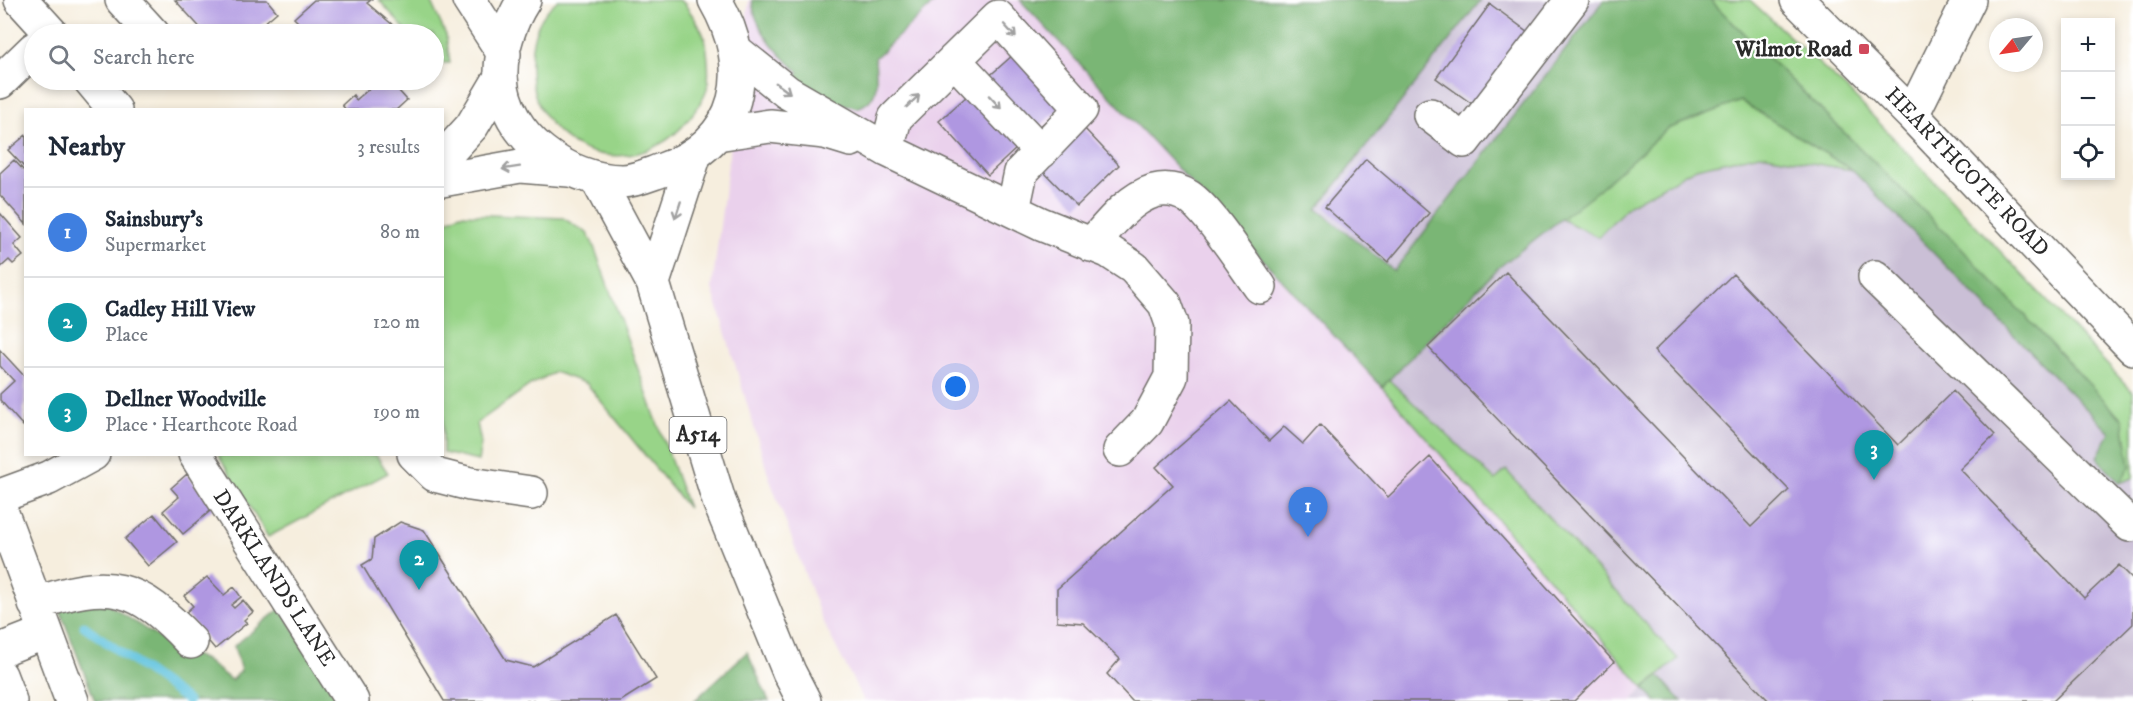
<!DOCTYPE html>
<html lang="en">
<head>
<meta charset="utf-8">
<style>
  body { margin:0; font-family:"IM FELL DW Pica",serif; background:#f6f6f7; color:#1f2937 }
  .controls { position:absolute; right:18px; top:18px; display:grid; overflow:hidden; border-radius:0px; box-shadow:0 3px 9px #0003 }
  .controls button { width:54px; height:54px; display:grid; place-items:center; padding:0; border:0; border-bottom:2px solid #e0e1e3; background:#fff; color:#1f2937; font:30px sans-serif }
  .compass { position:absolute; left:1989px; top:18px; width:54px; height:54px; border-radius:50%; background:#fff; box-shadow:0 3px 9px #0003; rotate:241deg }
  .you { position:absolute; left:956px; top:387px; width:21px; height:21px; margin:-15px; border:4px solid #fff; border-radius:50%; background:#1a73e8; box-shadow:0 0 0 9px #1a73e833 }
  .badge { display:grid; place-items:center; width:39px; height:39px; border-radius:50%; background:#0f766e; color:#fff; font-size:20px; font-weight:700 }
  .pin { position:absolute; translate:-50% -50px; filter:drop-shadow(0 2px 3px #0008) }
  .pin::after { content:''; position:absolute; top:32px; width:21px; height:18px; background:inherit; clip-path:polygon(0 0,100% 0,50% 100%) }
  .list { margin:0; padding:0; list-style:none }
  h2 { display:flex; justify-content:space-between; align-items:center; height:78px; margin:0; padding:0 24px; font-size:26px }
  h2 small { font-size:20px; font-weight:400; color:#747a83 }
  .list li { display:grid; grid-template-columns:39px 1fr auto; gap:18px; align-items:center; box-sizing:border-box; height:90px; padding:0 24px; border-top:2px solid #e0e1e3 }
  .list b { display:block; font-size:22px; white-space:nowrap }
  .list p { margin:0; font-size:20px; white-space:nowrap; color:#747a83 }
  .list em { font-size:20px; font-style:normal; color:#747a83 }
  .icon { flex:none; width:33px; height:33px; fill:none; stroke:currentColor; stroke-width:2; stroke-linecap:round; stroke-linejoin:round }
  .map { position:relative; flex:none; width:2133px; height:701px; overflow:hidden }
  .search { position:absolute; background:#fff; box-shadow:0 3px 9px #0003; left:24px; top:24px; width:420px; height:66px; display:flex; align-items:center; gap:15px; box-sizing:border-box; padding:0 21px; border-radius:33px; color:#747a83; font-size:22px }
  .panel { position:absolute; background:#fff; box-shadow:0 3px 9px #0003; left:24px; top:108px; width:420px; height:348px; border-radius:0px }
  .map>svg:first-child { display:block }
</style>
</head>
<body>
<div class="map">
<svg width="2133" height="701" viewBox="0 0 2133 701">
  <rect width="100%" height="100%" fill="#fff"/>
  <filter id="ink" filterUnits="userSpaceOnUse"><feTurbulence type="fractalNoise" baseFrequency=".0167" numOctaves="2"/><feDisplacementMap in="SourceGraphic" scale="12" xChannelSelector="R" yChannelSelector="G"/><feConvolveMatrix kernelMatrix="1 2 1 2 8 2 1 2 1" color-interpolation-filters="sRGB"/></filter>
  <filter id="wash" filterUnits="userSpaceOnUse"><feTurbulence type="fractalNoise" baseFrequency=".008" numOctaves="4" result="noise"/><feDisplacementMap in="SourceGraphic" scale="24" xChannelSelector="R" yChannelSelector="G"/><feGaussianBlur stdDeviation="1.35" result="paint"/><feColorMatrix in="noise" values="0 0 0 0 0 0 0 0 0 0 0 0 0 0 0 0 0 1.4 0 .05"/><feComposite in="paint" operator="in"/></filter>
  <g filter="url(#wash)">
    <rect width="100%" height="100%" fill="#f6eede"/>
    <path fill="#ead1ec" d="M749,0h271l328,348 296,340 -13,13h-767l-42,-81 -52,-140 -58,-192z"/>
    <path fill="#cabfd6" d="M1481,0h269l100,92 283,300v309h-502l13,-13 -296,-340 46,-77 -77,-61z"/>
    <path fill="#98d488" stroke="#62805a" stroke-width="1.5" d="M379,0h51l16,35 4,28h-16v-29h-25z
      M558,0h121l5,3c8,12 19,26 22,40 2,14 4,32 1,46 -3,11 -12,22 -19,31 -35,45 -101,49 -137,4 -13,-16 -20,-35 -20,-55 -1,-26 5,-52 27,-69z
      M1710,0h40l100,92 283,300v86l-13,5 10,-16 -7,-47z
      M1741,101l111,69 -92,-16 -64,14 -67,37 -31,32 -37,-18 106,-90z
      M460,214l103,4 24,15 6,11 95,264 -101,-124 -32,-12 -25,13 -53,38 4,20 -3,18 -35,-8v-230z
      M1389,380l106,100 11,-10 172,189 -34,29 -262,-301z
      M218,455h158l12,18 -120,64z"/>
    <path fill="#7ab674" stroke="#527050" stroke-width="1.5" d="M752,0h180l2,3 -59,55c1,21 7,42 -18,50l-28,-8 -35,-20 5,-8c-21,-18 -45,-43 -47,-72z
      M1020,0h461l-164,209 77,62 210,-271h106l251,248 162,172 7,47 -10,16 -23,-26 13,-24 -258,-263 -111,-69 -74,28 -70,62 -99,77 -116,119z
      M96,596l66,44 43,20 26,20 10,-9 -7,-25 47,-38 57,93h-243l-37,-96z
      M747,652l22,49h-75z
      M1659,676l23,25h-26l-12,-13z"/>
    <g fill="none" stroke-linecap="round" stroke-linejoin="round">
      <path stroke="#60c3de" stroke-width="9" d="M84,626l104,75"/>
    </g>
    <g id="blocks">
      <path fill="#af97e1" d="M175,0h92l10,12 -26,22h-45z
        M314,0h57l-4,3 27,23 -3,3 5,5h-62l-9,-9 -11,9h-4l-16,-16z
        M1490,4l38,28 -53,74 -39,-28z
        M1032,38l47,52 -91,85 -49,-54z
        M375,80h33l2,2 -11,9 8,9 -11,10h-50l-4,-5 11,-10 3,5 21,-18z
        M1083,127l36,38 -42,41 -37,-38z
        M26,135v34l-18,-19z
        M1366,159l63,54 -41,49 -63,-55z
        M14,160l12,13v51l-26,-29v-22z
        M0,213l22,25 -8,7 9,11 -10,8 -4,-4 -9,8z
        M1506,272l245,255 38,-37 -135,-139 79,-77 165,171 55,-54 42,44 -35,34 124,129 35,-33 14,14v45l-80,77h-284l-341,-354z
        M0,350l26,28 -3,48 -23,-26v-6l14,-13 -14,-15z
        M1231,401l38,40 15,-14 19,17 17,-19 68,72 42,-40 184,205 -40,39h-442l-25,-27 13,-15 -37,-36 -26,-2v-32l116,-104 -17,-18z
        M187,474l28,33 -32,27 -20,-23 16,-14 -8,-9z
        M154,514l23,28 -29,24 -23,-27z
        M400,522l24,8 82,130 27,7 83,-52 40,64 -35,22h-177l-82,-136 10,-6 2,-20z
        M207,577l17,18 10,-8 7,10 -10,8 3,3 9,-8 10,12 -9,8 3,3 -32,26 -30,-36 8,-7 -9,-10z"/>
    </g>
  </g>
  <g filter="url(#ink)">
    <use href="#blocks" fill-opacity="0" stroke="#726f6a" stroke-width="1.5"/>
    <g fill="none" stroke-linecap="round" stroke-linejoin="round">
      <g stroke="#726f6a" stroke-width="36">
        <path id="minor" d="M21,0l31,34
          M122,0l31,34
          M1797,0l115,115 221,233
          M737,52l50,40 100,58 154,74 67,27 26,17 31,36 7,20 -1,53 -24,45 -27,28
          M954,60l87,92
          M90,80l25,30
          M0,82l34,-33
          M1430,115l34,26 108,-141
          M1912,115l57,-115
          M717,134l53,-8 55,6 26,8
          M887,150l8,-32 103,-101 83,92 -60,63 -8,38
          M442,159l30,-33 29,-49
          M442,180l78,-14 49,4
          M1091,245c17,-19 37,-46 63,-54 12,-3 24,-1 35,6 21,14 55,68 71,90
          M1875,277l255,248 3,-2
          M195,454l157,247
          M414,454l21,21 35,9 61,9
          M0,496l49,-18 44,-24
          M0,508l72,193
          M35,604c75,-26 102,-20 156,38
          M0,650l46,-18
          M0,675l10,26"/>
      </g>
      <g stroke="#726f6a" stroke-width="36">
        <path id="major" d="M469,0l35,54
          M524,0c-14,22 -24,50 -23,77 3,59 66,104 121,104 13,0 28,-7 40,-11 81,-29 93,-101 53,-170
          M597,179l56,104 66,218 70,171 15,29
          M653,283l42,-129"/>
      </g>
      <use href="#minor" stroke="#fff" stroke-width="33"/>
      <use href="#major" stroke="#fff" stroke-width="33"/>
    </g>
    <defs><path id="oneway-shaft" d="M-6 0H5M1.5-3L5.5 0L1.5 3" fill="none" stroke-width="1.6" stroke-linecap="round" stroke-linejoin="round" transform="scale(1.5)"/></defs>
    <g stroke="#a0a0a0">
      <use href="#oneway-shaft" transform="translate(1010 31) rotate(48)"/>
      <use href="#oneway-shaft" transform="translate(783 88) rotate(36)"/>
      <use href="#oneway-shaft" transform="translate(913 101) rotate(-44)"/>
      <use href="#oneway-shaft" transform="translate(995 102) rotate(47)"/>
      <use href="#oneway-shaft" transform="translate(511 168) rotate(171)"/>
      <use href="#oneway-shaft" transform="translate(678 210) rotate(108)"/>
    </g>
  </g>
  <rect fill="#d1495b" stroke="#fff" stroke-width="2" x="1858" y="43" width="12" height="12" rx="3"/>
  <g text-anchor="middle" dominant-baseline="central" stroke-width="4.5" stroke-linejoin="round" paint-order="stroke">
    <rect fill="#fff" stroke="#6b6b6b" stroke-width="1.5" x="669.5" y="417" width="57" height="36" rx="4.5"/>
    <g font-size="21" font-weight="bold" fill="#2b2b2b">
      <text x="698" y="435">A514</text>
    </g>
    <g font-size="22" font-weight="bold" fill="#2b2b2b" stroke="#fff" text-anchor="end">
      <text x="1852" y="49">Wilmot Road</text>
    </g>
    <g font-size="22" fill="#2b2b2b" stroke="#fff">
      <text transform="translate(1967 172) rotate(46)">HEARTHCOTE ROAD</text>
      <text transform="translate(274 578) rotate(57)">DARKLANDS LANE</text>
    </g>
  </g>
</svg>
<div class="controls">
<button>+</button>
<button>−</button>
<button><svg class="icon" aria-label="locate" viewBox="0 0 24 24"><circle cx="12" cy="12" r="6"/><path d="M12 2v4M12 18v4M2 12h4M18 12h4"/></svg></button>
</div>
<svg class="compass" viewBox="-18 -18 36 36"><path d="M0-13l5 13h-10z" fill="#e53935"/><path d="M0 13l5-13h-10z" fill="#747a83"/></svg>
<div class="you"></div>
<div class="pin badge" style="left:1308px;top:537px;background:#3f7fe0">1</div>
<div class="pin badge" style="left:419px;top:590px;background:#0f9aa8">2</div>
<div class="pin badge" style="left:1874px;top:480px;background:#0f9aa8">3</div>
<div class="search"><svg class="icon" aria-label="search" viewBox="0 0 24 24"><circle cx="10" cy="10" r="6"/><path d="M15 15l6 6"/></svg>Search here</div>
<section class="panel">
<h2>Nearby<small>3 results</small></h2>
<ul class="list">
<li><span class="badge" style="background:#3f7fe0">1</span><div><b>Sainsbury's</b><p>Supermarket</p></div><em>80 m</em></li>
<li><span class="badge" style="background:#0f9aa8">2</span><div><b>Cadley Hill View</b><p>Place</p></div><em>120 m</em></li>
<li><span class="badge" style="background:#0f9aa8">3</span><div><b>Dellner Woodville</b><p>Place · Hearthcote Road</p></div><em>190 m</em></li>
</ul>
</section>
</div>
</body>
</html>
